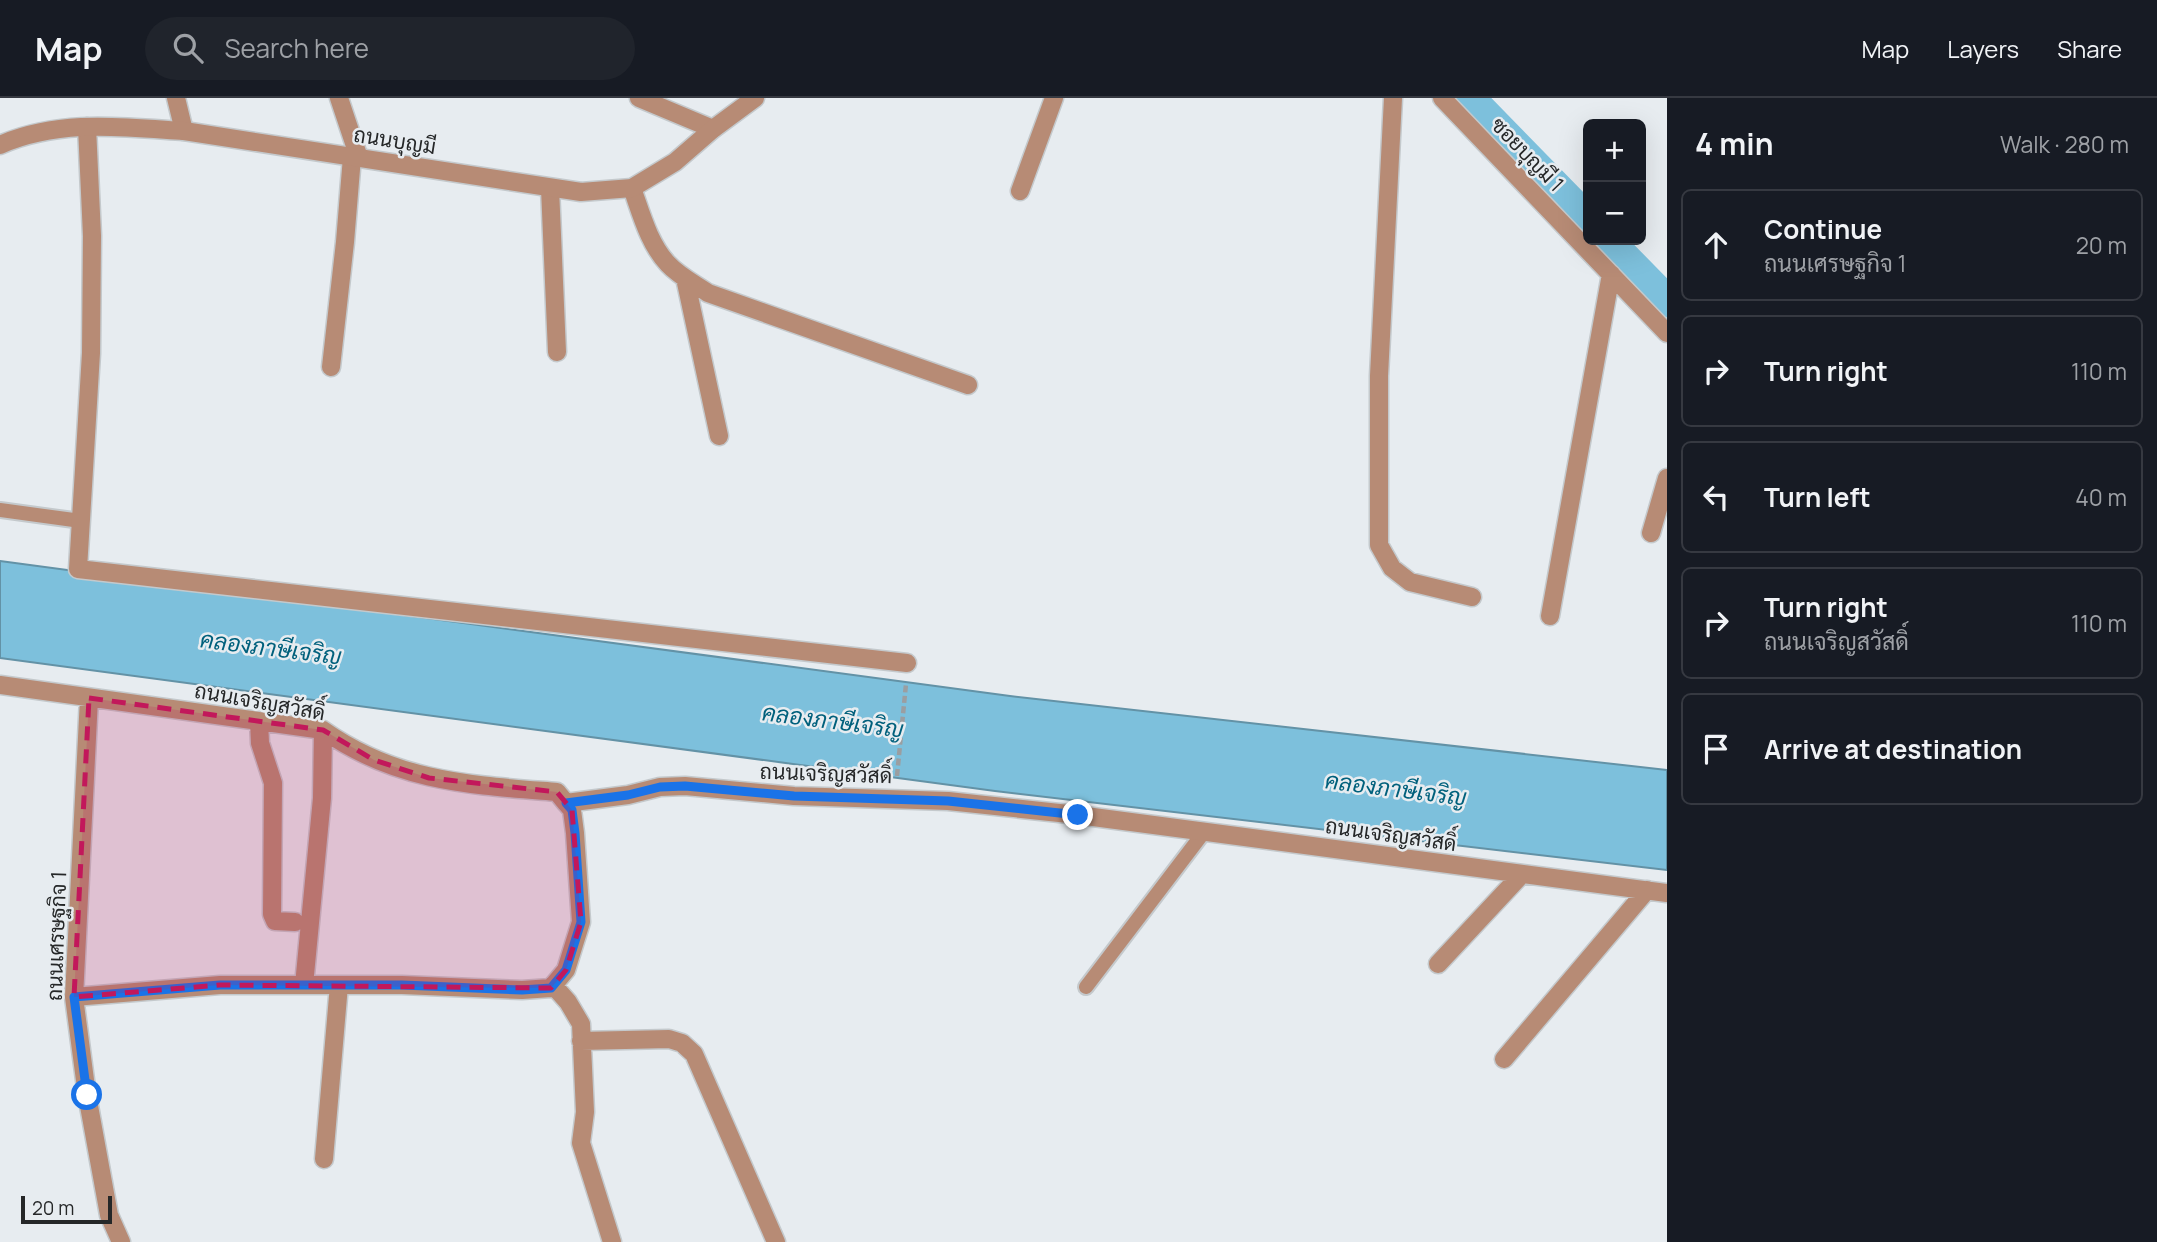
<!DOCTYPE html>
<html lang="en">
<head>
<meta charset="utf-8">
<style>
  body { margin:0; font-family:Manrope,Sarabun,sans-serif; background:#20242c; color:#f1f3f6 }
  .controls { position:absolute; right:21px; top:21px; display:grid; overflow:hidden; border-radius:10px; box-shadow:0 7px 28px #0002 }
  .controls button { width:63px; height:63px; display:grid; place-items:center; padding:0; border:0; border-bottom:2px solid #363941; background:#171b24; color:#f1f3f6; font:35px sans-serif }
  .scale { position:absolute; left:21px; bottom:18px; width:91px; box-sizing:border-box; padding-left:7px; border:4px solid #252728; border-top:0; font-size:19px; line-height:24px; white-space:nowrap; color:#252728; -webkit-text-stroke:5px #e7ecf0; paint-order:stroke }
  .stop { position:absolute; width:21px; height:21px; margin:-16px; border:5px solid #1a73e8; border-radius:50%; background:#fff }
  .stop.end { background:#1a73e8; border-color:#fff; box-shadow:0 2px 7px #0008 }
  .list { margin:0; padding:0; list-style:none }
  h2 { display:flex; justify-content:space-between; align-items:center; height:91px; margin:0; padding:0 28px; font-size:30px }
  h2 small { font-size:23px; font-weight:400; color:#9ea1a6 }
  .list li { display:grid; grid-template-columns:46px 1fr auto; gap:21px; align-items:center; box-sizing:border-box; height:112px; margin:0 14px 14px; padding:0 14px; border:2px solid #363941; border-radius:10px }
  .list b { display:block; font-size:26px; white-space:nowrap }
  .list p { margin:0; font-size:23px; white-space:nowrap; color:#9ea1a6 }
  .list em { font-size:23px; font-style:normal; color:#9ea1a6 }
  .icon { flex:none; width:38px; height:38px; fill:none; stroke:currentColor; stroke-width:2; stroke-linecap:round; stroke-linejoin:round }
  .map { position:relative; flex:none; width:1667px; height:1144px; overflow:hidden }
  header { display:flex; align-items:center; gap:42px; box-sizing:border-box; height:98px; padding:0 35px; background:#171b24; border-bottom:2px solid #363941 }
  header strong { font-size:33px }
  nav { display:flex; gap:38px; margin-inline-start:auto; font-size:24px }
  .search { width:490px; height:63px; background:#20242c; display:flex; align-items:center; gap:18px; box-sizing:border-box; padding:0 24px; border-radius:38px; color:#9ea1a6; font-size:26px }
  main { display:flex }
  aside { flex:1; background:#171b24 }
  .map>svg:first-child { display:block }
</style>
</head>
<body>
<header>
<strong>Map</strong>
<div class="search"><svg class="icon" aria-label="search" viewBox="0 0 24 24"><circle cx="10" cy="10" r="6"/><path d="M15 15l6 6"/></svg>Search here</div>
<nav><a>Map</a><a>Layers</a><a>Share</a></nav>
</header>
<main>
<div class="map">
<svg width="1667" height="1144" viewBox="0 0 1667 1144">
  <rect width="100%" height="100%" fill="#e7ecf0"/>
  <path fill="#7dc0dc" stroke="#6392a6" stroke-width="2" d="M0,463l1010,135 657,74v100l-672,-79 -995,-133z"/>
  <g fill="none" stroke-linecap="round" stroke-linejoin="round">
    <path stroke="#7dc0dc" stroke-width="32" d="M1469,0l119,122
      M1607,142l60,61"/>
    <g stroke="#c4c9cc" stroke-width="18">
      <path id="service" d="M0,412l81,11
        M1086,889l118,-155"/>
    </g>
    <g stroke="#c4c9cc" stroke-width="21">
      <path id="minor" d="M176,0l8,33
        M339,0l20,60
        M639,0l74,31
        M1393,0l-14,278v169l13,23 18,14 62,15
        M1442,0l225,235
        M87,29l5,109 -1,117 -13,216 829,94
        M550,90l7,164
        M632,90c9,25 17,56 36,76 11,12 27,20 40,29l260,92
        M1020,93l34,-93
        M685,180l34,158
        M331,269l14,-125 7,-85
        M1651,435l16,-55
        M1550,518l61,-342
        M0,587l323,45c74,52 148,55 234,62l9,11 62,-8 32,-8 25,-1 109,10 154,5 130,14 589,78
        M89,600l-15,299 13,98 22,120 12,27
        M259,623l1,22 13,40 -1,131 3,7 20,1
        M1438,866l84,-90
        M304,887l18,-187 1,-68
        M553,887l15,17 13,22 4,88 -4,31 31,99
        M74,899l146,-12h182l120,5 29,-2 15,-18 15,-48 -6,-89 -3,-23 -6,-7
        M581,943l88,-2 13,4 12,11 82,188
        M1504,961l143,-169
        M324,1061l15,-174"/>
    </g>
    <g stroke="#c4c9cc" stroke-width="21">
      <path id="tertiary" d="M0,47c59,-26 122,-18 184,-14l397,61 51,-4 43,-26 38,-33 42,-31"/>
    </g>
    <path stroke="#9b9ea1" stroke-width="4.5" stroke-dasharray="7 3.5" stroke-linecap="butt" d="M897,678l9,-92"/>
    <use href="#service" stroke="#b78b75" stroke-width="14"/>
    <use href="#minor" stroke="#b78b75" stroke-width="18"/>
    <use href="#tertiary" stroke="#b78b75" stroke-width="18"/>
  </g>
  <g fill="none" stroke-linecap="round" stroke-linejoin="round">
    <path stroke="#1a73e8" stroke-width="9" d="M87,997l-13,-98 146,-12h182l120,5 29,-2 15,-18 15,-48 -6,-89 -3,-23 -6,-7 62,-8 32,-8 25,-1 109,10 154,5 130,14"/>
  </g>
  <path fill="#c2185b" fill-opacity="0.2" stroke="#c2185b" stroke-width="5" stroke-dasharray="14 9" stroke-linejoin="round" d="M89,600l234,32 51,30 55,18 128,14 15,18 9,112 -15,48 -15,18 -331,-3 -146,12z"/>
  <g text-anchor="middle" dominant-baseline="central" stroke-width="5" stroke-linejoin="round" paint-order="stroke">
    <g font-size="21" fill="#252728" stroke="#e7ecf0">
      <text transform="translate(395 42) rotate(9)">ถนนบุญมี</text>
      <text transform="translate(1528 56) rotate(46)">ซอยบุญมี 1</text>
      <text transform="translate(260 603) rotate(10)">ถนนเจริญสวัสดิ์</text>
      <text transform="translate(826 675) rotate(2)">ถนนเจริญสวัสดิ์</text>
      <text transform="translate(1391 736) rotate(8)">ถนนเจริญสวัสดิ์</text>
      <text transform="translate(56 838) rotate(-88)">ถนนเศรษฐกิจ 1</text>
    </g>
    <g font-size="23" font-style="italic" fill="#00607c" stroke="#e7ecf0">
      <text transform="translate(271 549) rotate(7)">คลองภาษีเจริญ</text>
      <text transform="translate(833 622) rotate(7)">คลองภาษีเจริญ</text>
      <text transform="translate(1396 690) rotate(7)">คลองภาษีเจริญ</text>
    </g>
  </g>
</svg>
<div class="controls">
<button>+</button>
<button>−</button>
</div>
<div class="scale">20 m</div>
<div class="stop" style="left:87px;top:997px"></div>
<div class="stop end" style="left:1078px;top:717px"></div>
</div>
<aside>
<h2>4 min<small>Walk · 280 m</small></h2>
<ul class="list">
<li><svg class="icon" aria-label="ahead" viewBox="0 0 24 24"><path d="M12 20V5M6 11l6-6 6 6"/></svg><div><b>Continue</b><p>ถนนเศรษฐกิจ 1</p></div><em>20 m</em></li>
<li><svg class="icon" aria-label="right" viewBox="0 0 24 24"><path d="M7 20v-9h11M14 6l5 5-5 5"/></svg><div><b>Turn right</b></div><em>110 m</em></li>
<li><svg class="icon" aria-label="left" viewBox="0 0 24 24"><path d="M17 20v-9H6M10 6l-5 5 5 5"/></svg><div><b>Turn left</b></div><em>40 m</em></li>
<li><svg class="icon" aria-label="right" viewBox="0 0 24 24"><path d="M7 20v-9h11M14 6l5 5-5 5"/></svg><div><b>Turn right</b><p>ถนนเจริญสวัสดิ์</p></div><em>110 m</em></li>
<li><svg class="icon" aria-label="arrive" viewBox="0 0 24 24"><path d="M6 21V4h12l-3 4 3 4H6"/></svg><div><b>Arrive at destination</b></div></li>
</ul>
</aside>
</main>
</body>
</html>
